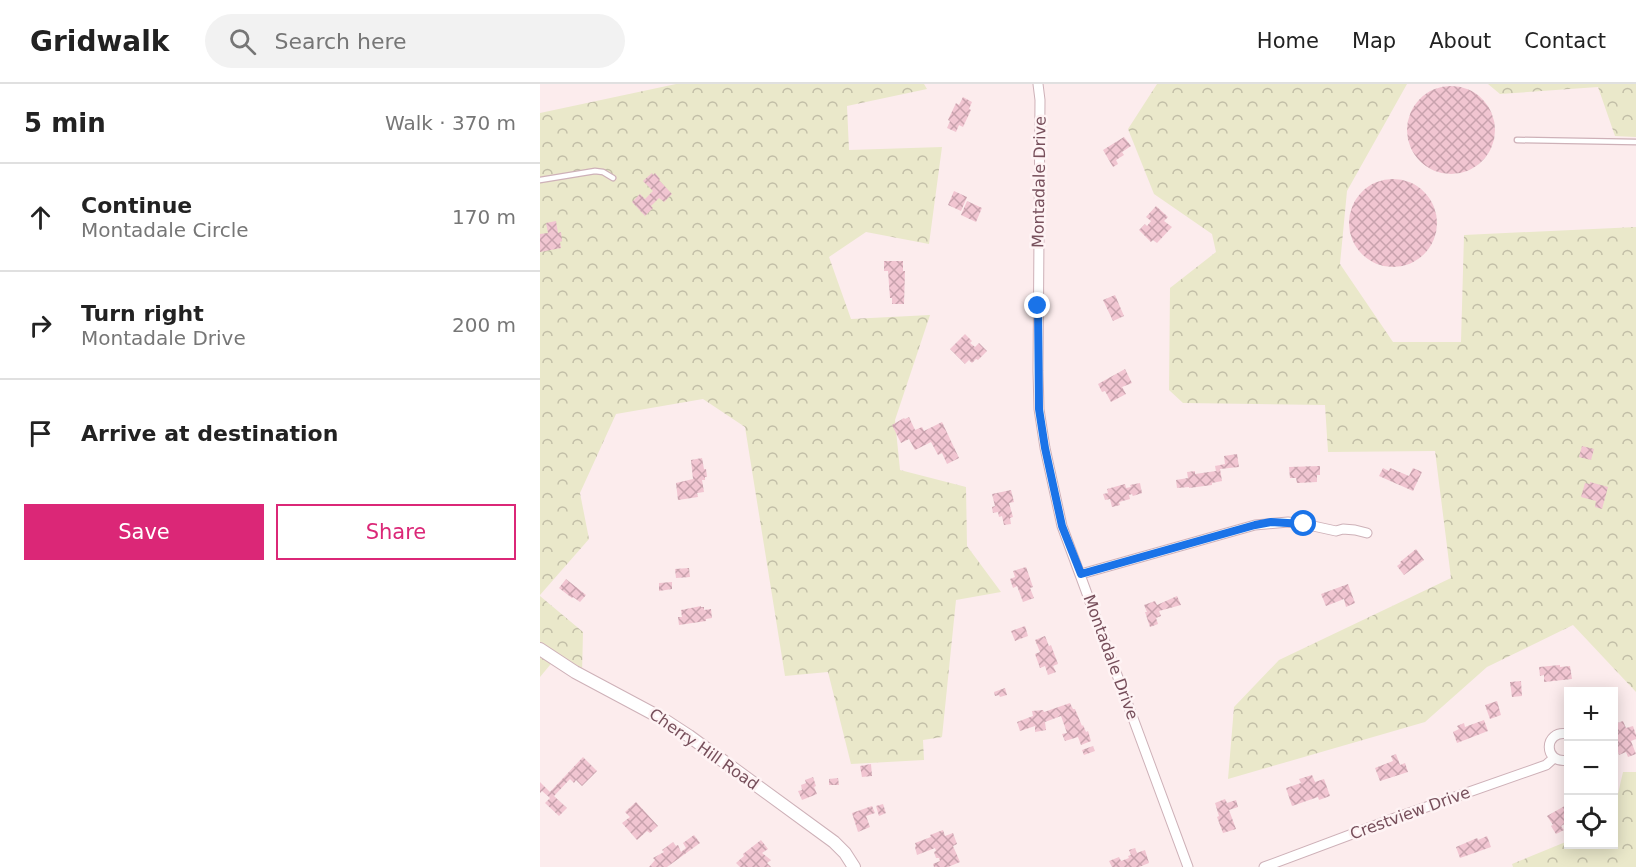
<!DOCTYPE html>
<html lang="en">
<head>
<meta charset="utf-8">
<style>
  body { margin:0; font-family:"DejaVu Sans",sans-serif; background:#f2f2f2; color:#222 }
  .controls { position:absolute; right:18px; bottom:18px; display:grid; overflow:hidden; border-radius:0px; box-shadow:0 3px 15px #0003 }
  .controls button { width:54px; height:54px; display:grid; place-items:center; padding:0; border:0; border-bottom:2px solid #e0e0e0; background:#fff; color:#222; font:30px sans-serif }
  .stop { position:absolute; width:18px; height:18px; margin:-14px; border:4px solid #1a73e8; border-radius:50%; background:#fff }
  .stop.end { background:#1a73e8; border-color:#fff; box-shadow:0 2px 6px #0008 }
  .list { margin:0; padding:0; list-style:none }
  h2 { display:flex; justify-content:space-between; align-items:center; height:78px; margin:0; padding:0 24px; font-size:26px }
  h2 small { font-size:20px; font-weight:400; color:#767676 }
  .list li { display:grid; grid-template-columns:39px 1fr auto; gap:18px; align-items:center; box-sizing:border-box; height:108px; padding:0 24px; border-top:2px solid #e0e0e0 }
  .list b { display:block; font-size:22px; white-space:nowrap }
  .list p { margin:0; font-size:20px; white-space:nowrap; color:#767676 }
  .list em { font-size:20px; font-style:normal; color:#767676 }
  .actions { display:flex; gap:12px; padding:18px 24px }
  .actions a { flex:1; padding:14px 0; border:2px solid #db2777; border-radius:0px; text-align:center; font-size:21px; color:#db2777 }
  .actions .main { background:#db2777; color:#fff }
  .icon { flex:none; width:33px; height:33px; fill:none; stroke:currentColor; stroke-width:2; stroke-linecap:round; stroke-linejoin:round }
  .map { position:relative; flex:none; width:1096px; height:783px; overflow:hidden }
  header { display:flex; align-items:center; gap:36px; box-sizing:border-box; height:84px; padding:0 30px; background:#fff; border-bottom:2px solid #e0e0e0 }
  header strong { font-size:28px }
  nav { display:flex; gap:33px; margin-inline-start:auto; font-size:21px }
  .search { width:420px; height:54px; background:#f2f2f2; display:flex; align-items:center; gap:15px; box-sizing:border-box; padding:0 21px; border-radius:33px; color:#767676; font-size:22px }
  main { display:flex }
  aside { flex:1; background:#fff }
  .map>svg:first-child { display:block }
</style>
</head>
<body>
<header>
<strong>Gridwalk</strong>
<div class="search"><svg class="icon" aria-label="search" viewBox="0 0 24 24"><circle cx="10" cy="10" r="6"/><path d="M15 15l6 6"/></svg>Search here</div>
<nav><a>Home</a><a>Map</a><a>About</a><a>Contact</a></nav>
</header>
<main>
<aside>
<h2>5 min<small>Walk · 370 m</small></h2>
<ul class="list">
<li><svg class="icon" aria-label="ahead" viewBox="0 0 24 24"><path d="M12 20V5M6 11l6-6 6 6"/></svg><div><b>Continue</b><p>Montadale Circle</p></div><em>170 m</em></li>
<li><svg class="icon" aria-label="right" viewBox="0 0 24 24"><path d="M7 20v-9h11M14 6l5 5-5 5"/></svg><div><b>Turn right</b><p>Montadale Drive</p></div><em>200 m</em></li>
<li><svg class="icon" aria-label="arrive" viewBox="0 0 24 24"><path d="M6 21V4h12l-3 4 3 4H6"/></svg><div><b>Arrive at destination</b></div></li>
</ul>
<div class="actions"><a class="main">Save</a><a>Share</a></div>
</aside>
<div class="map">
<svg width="1096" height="783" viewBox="0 0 1096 783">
  <defs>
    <pattern id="forest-crowns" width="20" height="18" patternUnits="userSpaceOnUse" patternTransform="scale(1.5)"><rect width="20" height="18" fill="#eae8ca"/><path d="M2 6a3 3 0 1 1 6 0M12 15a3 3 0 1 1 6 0" fill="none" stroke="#c2bea7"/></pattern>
    <pattern id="building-cross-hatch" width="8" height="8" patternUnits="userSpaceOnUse" patternTransform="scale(1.5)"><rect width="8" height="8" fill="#f1c5d1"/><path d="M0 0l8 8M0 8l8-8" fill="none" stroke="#c8a2ad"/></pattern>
  </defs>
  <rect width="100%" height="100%" fill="#fceced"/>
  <path fill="url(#forest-crowns)" d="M136,0h248l3,5 -80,17 2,44 93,-3 -13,97 -63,-12 -37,25 22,62 79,-4 -35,105 5,50 66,17 1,59 34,46 -45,8 -14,137 -19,3 1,20 -73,4 -23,-92 -43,4 -40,-249 -42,-28 -87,15 -36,79 9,46 -49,56v-482z
    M617,0h250l-60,107 -7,73 53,78h68l3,-107 172,-8v465l-63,-67 -86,42 -62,55 -197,57 6,-72 45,-47 172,-82 -16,-127 -107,1 -3,-47 -142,-2 -14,-13 1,-102 46,-36 -4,-18 -58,-40 -26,-65z
    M948,0h148v53l-21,-1 -17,-49 -98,7z
    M0,512l43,36 -1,42 -27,-15 -15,18z
    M1083,688h13v95h-123l-1,-3 56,-23v3h46v-33z"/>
  <path fill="url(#building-cross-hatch)" d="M867 46a44 44 0 1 1 88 0a44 44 0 1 1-88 0Z
    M423,13l9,5 -3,7 2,1 -8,17 -4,-2 -3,7 -9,-4 3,-7 -2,-1 8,-17 3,2z
    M584,53l7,9 -9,6 2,3 -8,5 2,4 -5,3 -10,-17z
    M112,89l1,2 2,-2 5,6 -1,1 13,14 -8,8 -5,-4 -8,8 2,2 -8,8 -13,-14 8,-8 5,5 8,-8 -10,-10z
    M809 139a44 44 0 1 1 88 0a44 44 0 1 1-88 0Z
    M414,107l13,6 -6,14 -13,-6z
    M427,117l15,7 -6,14 -15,-7z
    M616,122l12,11 -4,4 8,6 -15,16 -4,-3 -2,2 -12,-12 6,-6 2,2 4,-5 -5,-4z
    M16,137l2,12 3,-1 1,9 -2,1 1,6 -21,4v-18l8,-1 -2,-10z
    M344,177h19v10h2l-1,33h-12v-6h-2l-2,-27h-4z
    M575,211l9,21 -11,5 -10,-21z
    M425,250l7,7 -2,2 5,4 4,-4 8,8 -9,9 -2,-1 -4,4 -3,-3 -4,4 -15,-15z
    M585,285l7,14 -10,4 4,7 -15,8 -6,-11 -3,1 -4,-8z
    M369,333l6,13 7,-3 2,4 18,-9 17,36 -12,6 -5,-11 -4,2 -7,-13 -16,8 -6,-11 -8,4 -9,-18 12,-7 1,1z
    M1042,362l12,3 -3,11 -12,-3z
    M697,370l2,13 -19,2 2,12 -10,2v2l-23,3v-1l-12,1 -1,-8 12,-2 -1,-6 8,-1v3l21,-3 -1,-5 10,-2 -1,-8z
    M162,374l2,11h2l1,8h-2v3h-3l2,12 -7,1 1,4 -20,3 -2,-17 17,-4 -2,-19z
    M780,382v9h-3v7l-20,1 -1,-5h-6l-1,-11z
    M843,384l6,3 1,-3 19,8 4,-8 9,4 -9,19 -34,-15z
    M1050,398l18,5 -6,22 -7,-2 1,-6 -15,-4 4,-14 5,1z
    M600,399l2,10 -9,3 -1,-2 -3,1 1,4 -11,3 1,3 -8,2 -2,-8 -5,1 -2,-6 5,-1 -1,-4 18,-5 1,4 5,-1 -1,-2z
    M471,406l3,12 -5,1 4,14 -3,1 1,6 -7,1 -2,-9 -3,1 -1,-5 -5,1 -1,-6 3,-1 -3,-12z
    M876,465l8,11 -20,15 -7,-9 4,-3 -1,-1z
    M486,483l7,20 -3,1 4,10 -11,4 -6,-16 -4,2 -3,-9 5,-2 -2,-6z
    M149,484l1,9 -14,1 -1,-9z
    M26,495l20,16 -6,7 -7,-5 -1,1 -13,-10z
    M132,498v7l-13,2v-8z
    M808,500l7,19 -9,4 -2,-8 -18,7 -5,-12z
    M637,512l4,9 -22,6 2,5 -5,2 2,6 -8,3 -5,-15h2l-3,-7 11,-4 2,4z
    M161,522v1h3v3l7,-1 1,9 -6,1v2l-27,4 -1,-8h4l-1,-7z
    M485,542l3,10 -13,5 -4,-10z
    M505,552l4,10 2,-1 7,19 -5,2 3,6 -8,3 -3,-9 -5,2 -5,-14 5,-2 -5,-12z
    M1020,581v2l10,-1 2,13 -28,3v-7l-4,1 -1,-9z
    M981,597l1,15 -10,1 -2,-15z
    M465,604l2,7 -7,2 -1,-2 -4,1 -1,-4z
    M957,617l4,14 -11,4 -5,-14z
    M530,619l3,6h2l7,17 1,-1 3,7 2,-1 3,10 -10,4 -3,-8 -13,4 -3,-7 5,-1 -6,-17 -16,6 1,8 -11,2v-6l-15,5 -3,-9 16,-6 -1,-5 11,-1 1,2z
    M944,636l4,11 -31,12 -4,-11 6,-3 -2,-3 7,-3 1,4z
    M1083,637l3,7 7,-2 3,9v4l-5,2 5,13 -8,3 -2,-5 -7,3 -5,-16 4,-3 -4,-12z
    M553,662l2,5 -11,4 -2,-5z
    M856,670l4,11 5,-2 3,9 -28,9 -5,-13 18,-7 -2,-5z
    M43,673l14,14 -15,15 -6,-6 -2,3 -4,-4 -16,17 13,12 -8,8 -14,-13 5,-5 -8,-7 -2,2v-11l10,10z
    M331,680l1,12 -10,1 -2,-11z
    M772,691l3,7 9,-3 6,17 -11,4 -1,-3 -26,9 -6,-18 15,-5 -2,-4z
    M273,693l3,9 -2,1 3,7 -15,6 -4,-9 4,-1 -1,-5 5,-2 -1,-3z
    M298,694l1,7h-10v-6z
    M685,715l2,4 9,-3 2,7 -9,3 7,19 -13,4 -6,-16 2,-1 -4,-13z
    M96,718l22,24 -8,7 -3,-2 -10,9 -15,-17 8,-6 -5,-5z
    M343,720l3,9 -7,3 -3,-10z
    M1028,720v18l-7,4 3,4 -8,4 -5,-8 2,-1 -6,-9z
    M332,722l3,7 -9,3 4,11 -12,5 -6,-19z
    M403,746l2,6 8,-3 4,11 -4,2 7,16 -12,5h-14l-1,-3 7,-3 -1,-3h-3l-2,-6 2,-1 -1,-3 -18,7 -2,-8 1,-1 -1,-3 16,-6 -1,-2z
    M154,751l6,8 -33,24h-18l6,-7 -2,-2 11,-6 -2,-2 11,-8 3,4 2,-1 3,7 5,-4 -3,-5z
    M947,752l4,11 -31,11 -4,-11 21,-9 1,2z
    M221,756l7,9 -6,4 9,7 -4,3 4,4h-31l-4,-4 8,-7 -1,-2z
    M595,764l2,5 8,-3 4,13 -10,4h-27l-3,-6 10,-4 2,4 8,-3 -1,-2 3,-1 -2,-5z"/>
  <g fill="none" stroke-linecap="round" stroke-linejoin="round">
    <g stroke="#ceb1b8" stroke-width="7">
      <path id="service" d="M977,56l119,2
        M0,96l55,-9 8,1 10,6"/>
    </g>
    <g stroke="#ceb1b8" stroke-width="11">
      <path id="minor" d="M498,0l2,16 -2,271 1,38 6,39 17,78 126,341
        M541,490l174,-49 33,-3 16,2 32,7 7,-2 12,1 12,3
        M1028,650c-25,-5 -25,31 0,26
        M724,783l131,-49 151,-53 8,-7"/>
    </g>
    <g stroke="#ceb1b8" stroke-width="14">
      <path id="tertiary" d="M0,565l35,23 88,47 26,17 145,106 11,11 9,14"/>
    </g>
    <use href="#service" stroke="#fff" stroke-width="4.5"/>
    <use href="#minor" stroke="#fff" stroke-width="9"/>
    <use href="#tertiary" stroke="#fff" stroke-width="12"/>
  </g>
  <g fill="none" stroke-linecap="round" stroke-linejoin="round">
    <path stroke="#1a73e8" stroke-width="8" d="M498,222l1,103 6,39 17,78 19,48 174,-49 16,-3 33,2"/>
  </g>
  <g text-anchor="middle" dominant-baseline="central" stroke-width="5" stroke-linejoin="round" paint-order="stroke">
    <g font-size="16" fill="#774f5b" stroke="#fef3f4">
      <text transform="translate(499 98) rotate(-89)">Montadale Drive</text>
      <text transform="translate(571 573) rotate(70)">Montadale Drive</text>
      <text transform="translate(164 665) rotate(35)">Cherry Hill Road</text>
      <text transform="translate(870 729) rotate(-20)">Crestview Drive</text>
    </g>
  </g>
</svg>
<div class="controls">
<button>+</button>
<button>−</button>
<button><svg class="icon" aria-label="locate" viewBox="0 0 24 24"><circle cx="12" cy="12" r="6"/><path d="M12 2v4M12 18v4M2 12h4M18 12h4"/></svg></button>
</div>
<div class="stop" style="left:764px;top:440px"></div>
<div class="stop end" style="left:498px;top:222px"></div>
</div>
</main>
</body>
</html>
